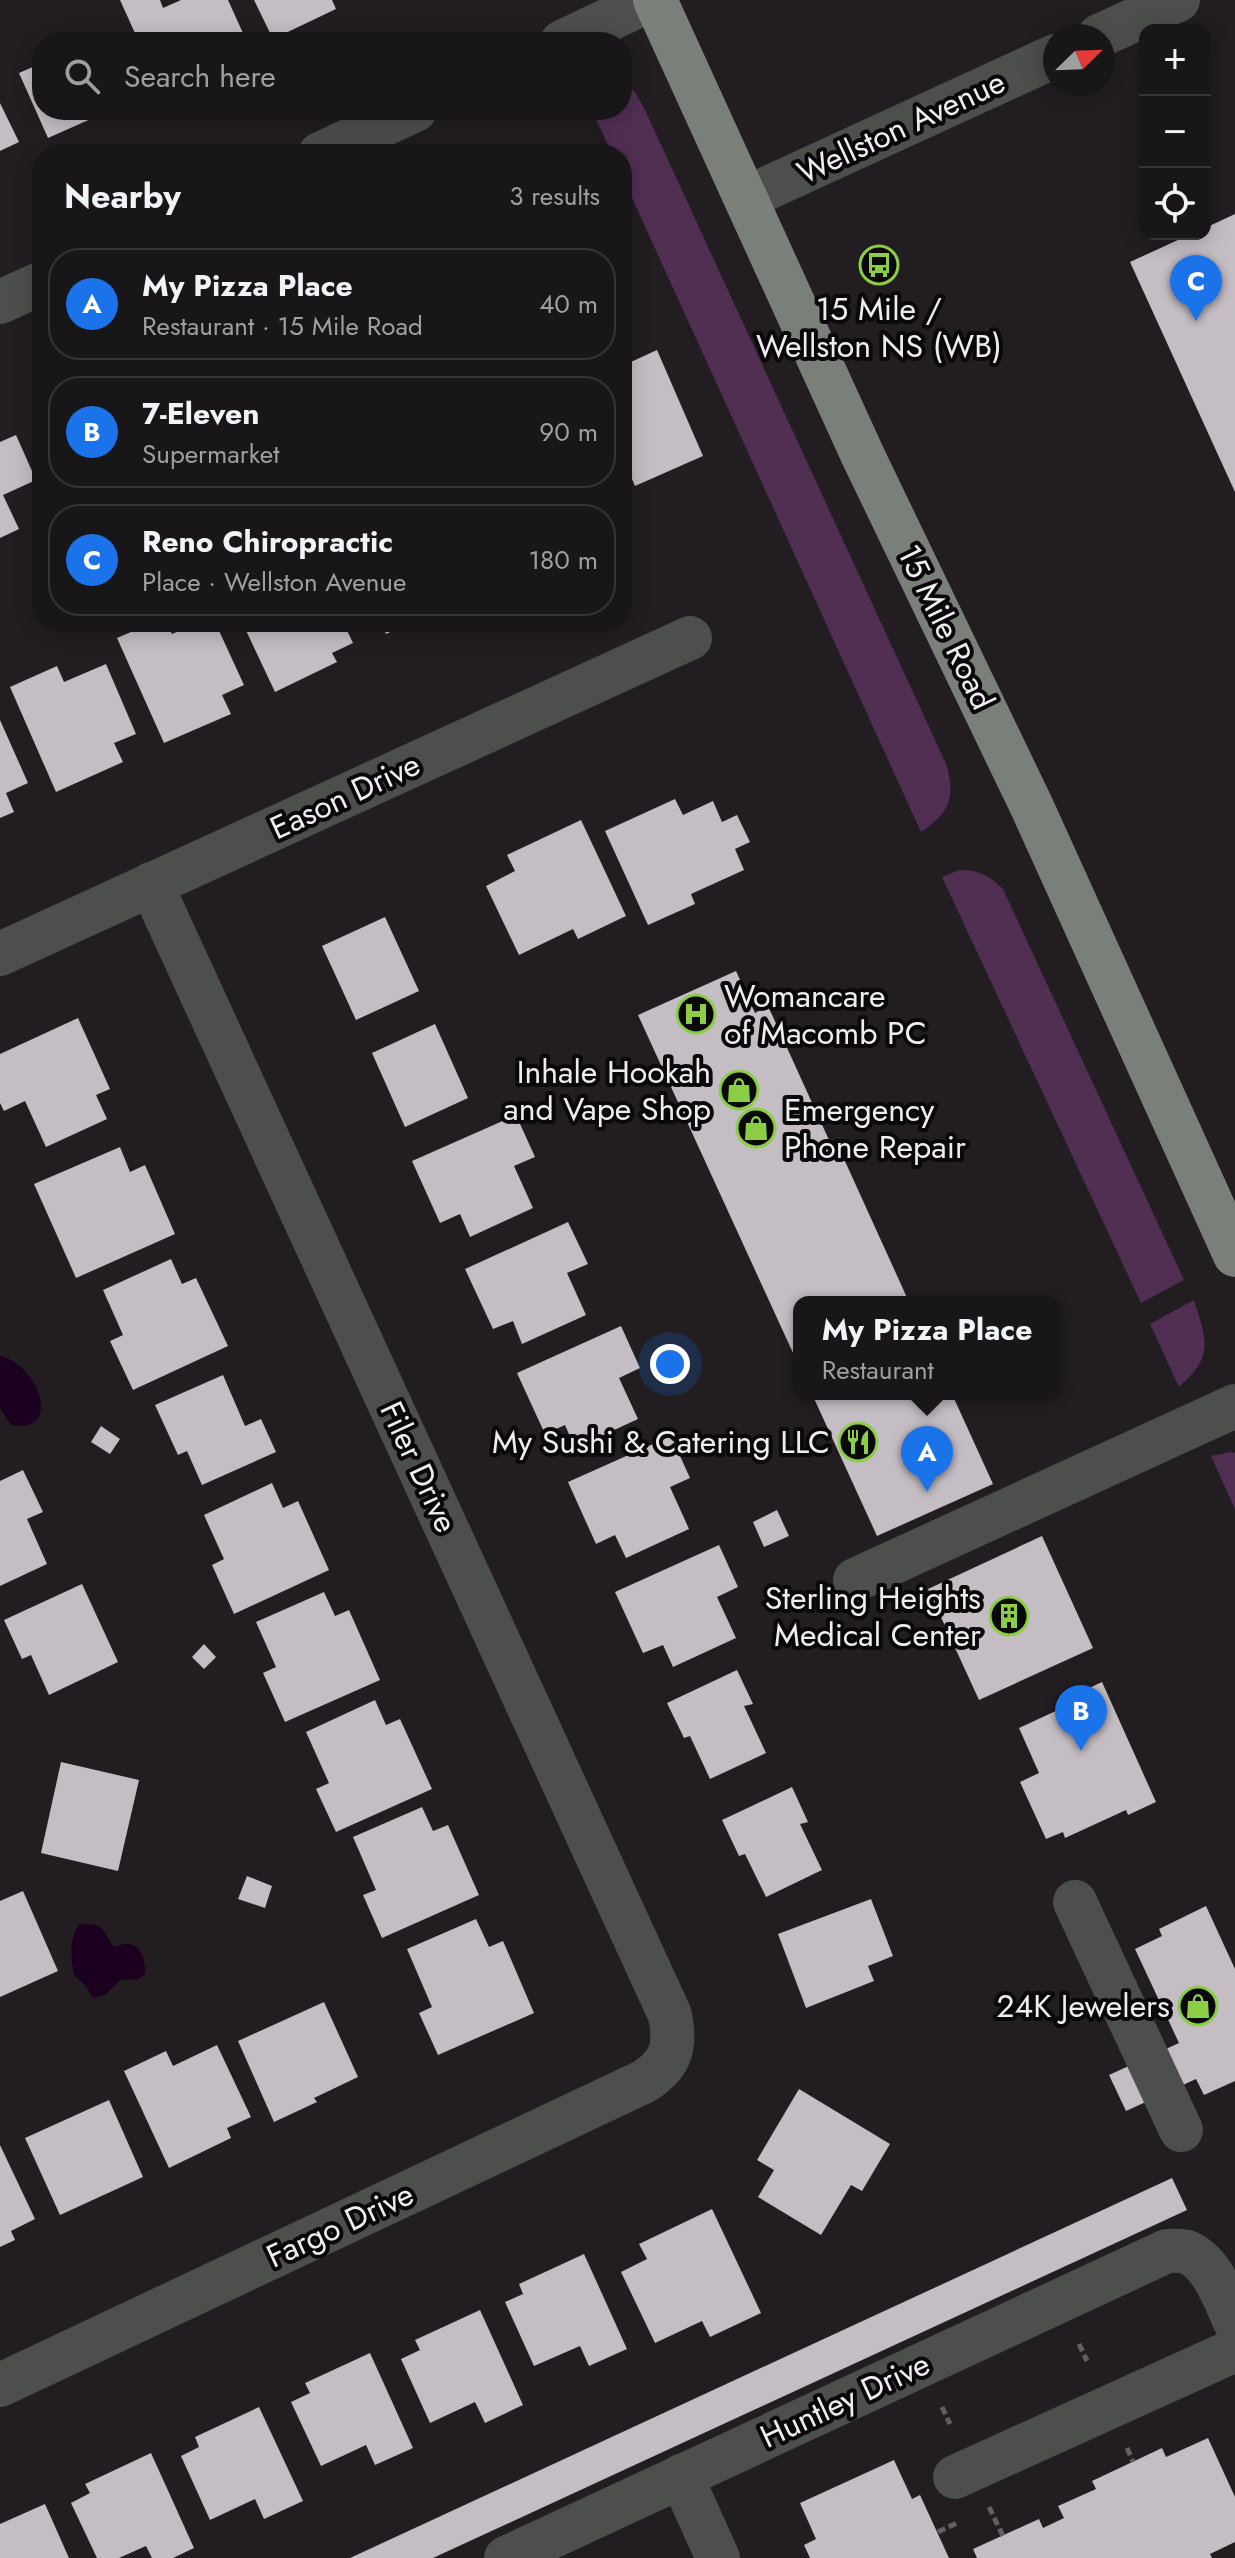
<!DOCTYPE html>
<html lang="en">
<head>
<meta charset="utf-8">
<style>
  body { margin:0; font-family:Jost,sans-serif; background:#262326; color:#f1f3f6 }
  .controls { position:absolute; right:24px; top:24px; display:grid; overflow:hidden; border-radius:16px; box-shadow:0 4px 20px #0003 }
  .controls button { width:72px; height:72px; display:grid; place-items:center; padding:0; border:0; border-bottom:2px solid #373538; background:#191619; color:#f1f3f6; font:40px sans-serif }
  .compass { position:absolute; left:1043px; top:24px; width:72px; height:72px; border-radius:50%; background:#191619; box-shadow:0 4px 20px #0003; rotate:67deg }
  .you { position:absolute; left:670px; top:1364px; width:28px; height:28px; margin:-20px; border:6px solid #fff; border-radius:50%; background:#1a73e8; box-shadow:0 0 0 12px #1a73e833 }
  .badge { display:grid; place-items:center; width:52px; height:52px; border-radius:50%; background:#1a73e8; color:#fff; font-size:26px; font-weight:700 }
  .pin { position:absolute; translate:-50% -66px; filter:drop-shadow(0 2px 4px #0008) }
  .pin::after { content:''; position:absolute; top:42px; width:28px; height:24px; background:inherit; clip-path:polygon(0 0,100% 0,50% 100%) }
  .popup { position:absolute; left:793px; top:1296px; width:268px; height:104px; box-sizing:border-box; display:grid; place-content:center; border-radius:16px; background:#191619; filter:drop-shadow(0 2px 6px #0005); font-size:26px; white-space:nowrap; color:#9f9fa2 }
  .popup b { font-size:30px; color:#f1f3f6 }
  .popup::after { content:''; position:absolute; left:50%; top:100%; margin-left:-16px; border:16px solid transparent; border-top-color:#191619 }
  .list { margin:0; padding:0; list-style:none }
  h2 { display:flex; justify-content:space-between; align-items:center; height:104px; margin:0; padding:0 32px; font-size:34px }
  h2 small { font-size:26px; font-weight:400; color:#9f9fa2 }
  .list li { display:grid; grid-template-columns:52px 1fr auto; gap:24px; align-items:center; box-sizing:border-box; height:112px; margin:0 16px 16px; padding:0 16px; border:2px solid #373538; border-radius:32px }
  .list b { display:block; font-size:30px; white-space:nowrap }
  .list p { margin:0; font-size:26px; white-space:nowrap; color:#9f9fa2 }
  .list em { font-size:26px; font-style:normal; color:#9f9fa2 }
  .icon { flex:none; width:44px; height:44px; fill:none; stroke:currentColor; stroke-width:2; stroke-linecap:round; stroke-linejoin:round }
  .map { position:relative; flex:none; width:1235px; height:2558px; overflow:hidden }
  .search { position:absolute; background:#191619; box-shadow:0 4px 20px #0003; left:32px; top:32px; width:600px; height:88px; display:flex; align-items:center; gap:20px; box-sizing:border-box; padding:0 28px; border-radius:32px; color:#9f9fa2; font-size:30px }
  .panel { position:absolute; background:#191619; box-shadow:0 4px 20px #0003; left:32px; top:144px; width:600px; height:488px; border-radius:32px }
  .map>svg:first-child { display:block }
</style>
</head>
<body>
<div class="map">
<svg width="1235" height="2558" viewBox="0 0 1235 2558">
  <rect width="100%" height="100%" fill="#211d21"/>
  <path fill="#512f53" d="M622,82l13,10 10,18 302,656c8,33 3,46 -26,66l-299,-656v-22h-10l-20,-44h30z
    M959,870c20,0 30,5 44,19l181,391 -43,23 -199,-426z
    M1194,1300c13,42 20,56 -15,87l-29,-63z
    M1231,1452l4,1v56l-24,-53z"/>
  <path fill="#1c001f" d="M0,1356c37,7 65,78 11,69l-11,-17z
    M80,1924c25,-1 22,6 34,23 5,-1 10,-4 14,-3 14,1 18,19 17,30l-7,5 -18,1 -15,15 -12,3 -7,-12 -12,-11c-3,-17 -6,-36 6,-51z"/>
  <path fill="#c4bdc4" d="M120,0h40l3,8 18,-8h47l19,42h-108z
    M254,0h78l4,9 -63,30z
    M107,34l4,8h-23z
    M42,63v47h69l-63,28 -29,-65z
    M0,103l19,39 -19,9z
    M1235,214v278l-105,-230 61,-28h14v-6z
    M657,350l46,106 -68,30 -7,-16 -6,2v-106z
    M16,435l20,45 -33,15 16,34 -19,9v-96z
    M154,622h12l6,12 27,-12h16l29,63 -22,10 9,19 -67,29 -47,-105z
    M242,622h101l10,21 -21,10 5,9 -62,30z
    M381,622h32l-27,12z
    M106,664l30,70 -22,9 9,19 -67,30 -46,-105 47,-21 7,16z
    M0,720l28,63 -22,10 8,19 -14,6z
    M675,799l8,16 30,-14 9,21 15,-7 13,27 -15,7 9,21 -53,24 4,10 -47,21 -43,-94z
    M581,820l45,96 -48,23 -5,-10 -54,26 -33,-69 29,-15 -8,-16z
    M385,917l34,74 -63,29 -34,-74z
    M736,971l19,42 13,-7 71,156 5,-3 65,143h-110v64l-161,-351z
    M78,1018l32,71 -14,6 11,24 -61,28 -21,-46 -21,10 -4,-8v-49z
    M435,1024l33,74 -63,29 -33,-74z
    M516,1115l19,42 -21,9 19,42 -63,29 -10,-23 -20,9 -28,-62z
    M120,1147l10,25 15,-7 30,69 -99,44 -42,-94z
    M568,1222l20,42 -21,9 19,42 -64,29 -9,-23 -20,8 -28,-60z
    M171,1259l11,25 14,-6 32,68 -95,44 -23,-49 13,-6 -20,-45z
    M621,1326l19,42 -21,10 19,41 -63,29 -10,-23 -20,9 -28,-61z
    M223,1375l22,51 16,-7 15,33 -74,33 -15,-34 -9,4 -23,-50z
    M812,1394h140l41,90 -116,52z
    M101,1426l19,13 -10,15 -19,-12z
    M671,1436l19,42 -20,9 19,42 -63,29 -11,-23 -19,9 -28,-62z
    M23,1470l20,42 -16,7 20,45 -47,22v-105z
    M272,1483l11,25 15,-7 31,69 -95,44 -22,-49 12,-6 -20,-44z
    M777,1510l12,26 -25,11 -11,-25z
    M1042,1536l51,112 -114,52 -51,-111z
    M719,1545l19,42 -21,10 19,41 -63,29 -10,-22 -20,8 -28,-61z
    M82,1584l36,78 -69,33 -18,-40 -9,4 -18,-39z
    M324,1592l11,24 14,-6 31,70 -95,42 -22,-49 13,-6 -20,-45z
    M204,1644l12,13 -12,12 -12,-12z
    M737,1670l16,34 -9,2 22,47 -56,26 -20,-43 -6,2 -17,-35z
    M1102,1682l54,120 -28,13 -2,-5 -61,28 -2,-6 -17,7 -26,-57 19,-9 -20,-45 54,-25 -3,-6z
    M375,1700l11,25 14,-6 32,70 -96,43 -20,-43 13,-6 -23,-51z
    M61,1762l78,18 -21,91 -77,-18z
    M792,1787l16,35 -8,2 22,46 -56,27 -21,-43 -6,2 -17,-36z
    M422,1807l11,24 15,-6 31,70 -97,43 -19,-43 13,-5 -23,-53z
    M247,1876l25,10 -7,22 -27,-9z
    M23,1891l35,80 -58,26v-96z
    M871,1899l22,57 -25,10 6,15 -68,27 -28,-74z
    M1206,1906l29,63v112l-31,14 -8,-16 -70,32 -17,-36 70,-32 -44,-94 27,-13 -3,-7z
    M476,1919l13,28 14,-6 31,72 -96,42 -19,-42 13,-6 -25,-58z
    M324,2002l34,75 -44,21 3,4 -43,20 -36,-81z
    M217,2045l34,72 -24,11 4,10 -62,30 -45,-97 42,-20 7,15z
    M799,2089l91,55 -28,47 -11,-6 -30,50 -63,-38 16,-27 -17,-10z
    M109,2100l34,77 -83,38 -35,-77z
    M0,2145l35,74 -24,12 4,9 -15,7z
    M1172,2178l15,32 -754,348h-83z
    M712,2209l49,104 -51,24 -8,-16 -47,22 -34,-71 26,-13 -8,-15z
    M584,2254l43,95 -38,17 -9,-20 -46,20 -29,-64 18,-8 -4,-10z
    M480,2310l43,95 -38,18 -10,-21 -45,21 -29,-64 19,-9 -5,-10z
    M370,2353l43,95 -38,17 -9,-20 -45,21 -30,-64 19,-9 -5,-10z
    M259,2407l44,94 -39,18 -9,-20 -45,21 -29,-64 18,-9 -4,-10z
    M1208,2438l27,59v45l-25,12 2,4h-235l-4,-9 66,-30 4,9 21,-10 -6,-12 38,-17 -4,-8 70,-33 4,9z
    M151,2453l43,95 -21,10h-21l-6,-12 -27,12h-22l-26,-55 19,-10 -5,-9z
    M894,2460l18,39 8,-4 29,63h-139l-6,-13 12,-6 -16,-36z
    M45,2504l24,54h-69v-34z"/>
  <g fill="none" stroke-linecap="round" stroke-linejoin="round">
    <path stroke="#625f62" stroke-width="5" stroke-dasharray="8 4" stroke-linecap="butt" d="M1079,2344l8,17
      M942,2407l8,17
      M1127,2448l6,14
      M989,2507l14,29
      M938,2532l21,-10"/>
    <path stroke="#4d4f4c" stroke-width="44" d="M1099,36l79,-36
      M562,42l88,-42
      M320,154l95,-44
      M746,198l309,-142
      M0,302l42,-19
      M0,954l690,-316
      M855,1580l380,-174
      M1075,1902l106,228
      M0,2385l645,-304c27,-18 31,-35 25,-66l-519,-1131
      M681,2476l37,82
      M955,2477l280,-127
      M506,2558l661,-307c6,0 15,-1 20,1 26,11 37,46 48,70"/>
    <path stroke="#7b7f79" stroke-width="44" d="M655,0l208,456 169,351 203,448"/>
  </g>
  <defs>
    <g id="bus-ring" transform="scale(2)"><circle r="9.5" fill="#0a080a" stroke="#8bce46" stroke-width="1.5"/><path d="M-5-6H5V4H4V6H2V4H-2V6H-4V4H-5ZM-3.5-4V0h7V-4ZM-3.5 1.2v1.5H-2V1.2ZM2 1.2v1.5H3.5V1.2Z" fill="#8bce46"/></g>
    <g id="hospital-ring" transform="scale(2)"><circle r="9.5" fill="#0a080a" stroke="#8bce46" stroke-width="1.5"/><path d="M-5-5h3v3.5h4V-5h3V5h-3V1.5h-4V5h-3Z" fill="#8bce46"/></g>
    <g id="shop-ring" transform="scale(2)"><circle r="9.5" fill="#0a080a" stroke="#8bce46" stroke-width="1.5"/><path d="M-5-2.5h2.3a2.7 3.5 0 0 1 5.4 0H5L5.5 6h-11ZM-1.5-2.5h3a1.5 2.3 0 0 0-3 0Z" fill="#8bce46"/></g>
    <g id="restaurant-ring" transform="scale(2)"><circle r="9.5" fill="#0a080a" stroke="#8bce46" stroke-width="1.5"/><path d="M-5-6h1v4h1v-4h1v4h1v-4h1v5L-1.5 .5V6h-2V.5L-5-1ZM5-6V6H3V1.5H1.5Q1.5-4 5-6Z" fill="#8bce46"/></g>
    <g id="building-ring" transform="scale(2)"><circle r="9.5" fill="#0a080a" stroke="#8bce46" stroke-width="1.5"/><path d="M-4-6H4V6H1V3H-1V6H-4ZM-2.5-4.3h1.7v1.8h-1.7ZM.8-4.3h1.7v1.8H.8ZM-2.5-1h1.7V.8h-1.7ZM.8-1h1.7V.8H.8Z" fill="#8bce46"/></g>
  </defs>
  <g fill-rule="evenodd">
    <use href="#bus-ring" x="879" y="265"/>
    <use href="#hospital-ring" x="696" y="1014"/>
    <use href="#shop-ring" x="739" y="1090"/>
    <use href="#shop-ring" x="756" y="1128"/>
    <use href="#restaurant-ring" x="858" y="1442"/>
    <use href="#building-ring" x="1009" y="1616"/>
    <use href="#shop-ring" x="1198" y="2006"/>
  </g>
  <g text-anchor="middle" dominant-baseline="central" stroke-width="8" stroke-linejoin="round" paint-order="stroke">
    <g font-size="32" fill="#f0edf0" stroke="#0a080a">
      <text transform="translate(901 127) rotate(-25)">Wellston Avenue</text>
      <text transform="translate(946 627) rotate(64)">15 Mile Road</text>
      <text transform="translate(345 796) rotate(-25)">Eason Drive</text>
      <text transform="translate(419 1467) rotate(65)">Filer Drive</text>
      <text transform="translate(340 2225) rotate(-25)">Fargo Drive</text>
      <text transform="translate(845 2400) rotate(-25)">Huntley Drive</text>
    </g>
    <g font-size="32" fill="#f0edf0" stroke="#0a080a" text-anchor="end">
      <text x="879" y="309" text-anchor="middle">15 Mile /<tspan x="879" dy="37">Wellston NS (WB)</tspan></text>
      <text x="724" y="996" text-anchor="start">Womancare<tspan x="724" dy="37">of Macomb PC</tspan></text>
      <text x="711" y="1072">Inhale Hookah<tspan x="711" dy="37">and Vape Shop</tspan></text>
      <text x="784" y="1110" text-anchor="start">Emergency<tspan x="784" dy="37">Phone Repair</tspan></text>
      <text x="830" y="1442">My Sushi &amp; Catering LLC</text>
      <text x="981" y="1598">Sterling Heights<tspan x="981" dy="37">Medical Center</tspan></text>
      <text x="1170" y="2006">24K Jewelers</text>
    </g>
  </g>
</svg>
<div class="controls">
<button>+</button>
<button>−</button>
<button><svg class="icon" aria-label="locate" viewBox="0 0 24 24"><circle cx="12" cy="12" r="6"/><path d="M12 2v4M12 18v4M2 12h4M18 12h4"/></svg></button>
</div>
<svg class="compass" viewBox="-18 -18 36 36"><path d="M0-13l5 13h-10z" fill="#e53935"/><path d="M0 13l5-13h-10z" fill="#9f9fa2"/></svg>
<div class="you"></div>
<div class="pin badge" style="left:927px;top:1492px">A</div>
<div class="popup"><b>My Pizza Place</b>Restaurant</div>
<div class="pin badge" style="left:1081px;top:1751px">B</div>
<div class="pin badge" style="left:1196px;top:321px">C</div>
<div class="search"><svg class="icon" aria-label="search" viewBox="0 0 24 24"><circle cx="10" cy="10" r="6"/><path d="M15 15l6 6"/></svg>Search here</div>
<section class="panel">
<h2>Nearby<small>3 results</small></h2>
<ul class="list">
<li><span class="badge">A</span><div><b>My Pizza Place</b><p>Restaurant · 15 Mile Road</p></div><em>40 m</em></li>
<li><span class="badge">B</span><div><b>7-Eleven</b><p>Supermarket</p></div><em>90 m</em></li>
<li><span class="badge">C</span><div><b>Reno Chiropractic</b><p>Place · Wellston Avenue</p></div><em>180 m</em></li>
</ul>
</section>
</div>
</body>
</html>
